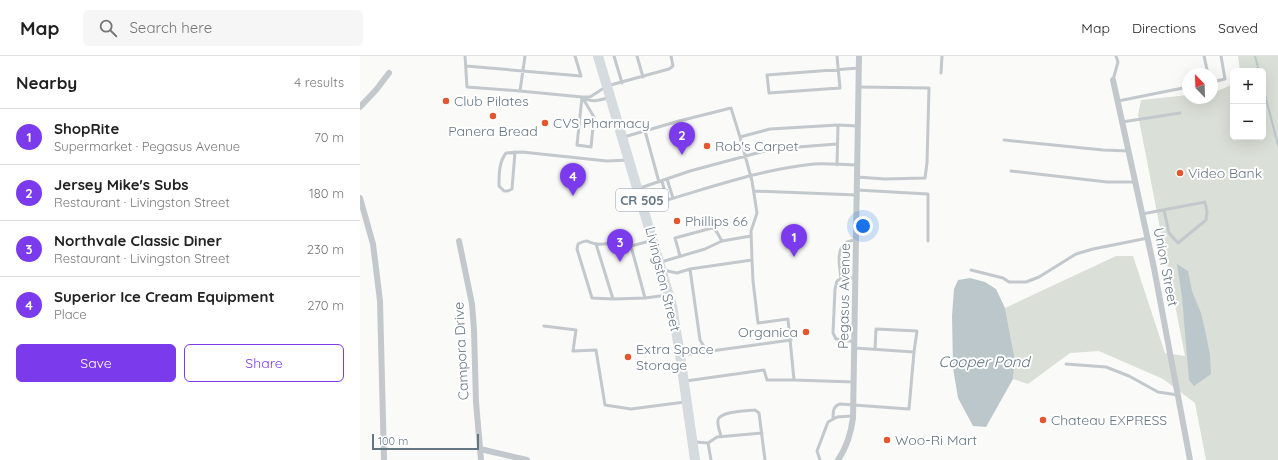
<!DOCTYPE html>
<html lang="en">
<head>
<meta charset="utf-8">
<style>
  body { margin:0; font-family:Quicksand,sans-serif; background:#f6f6f6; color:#222 }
  .controls { position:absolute; right:12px; top:12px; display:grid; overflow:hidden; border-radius:6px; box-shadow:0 4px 16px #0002 }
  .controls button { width:36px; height:36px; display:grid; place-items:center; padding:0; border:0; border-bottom:1px solid #e0e0e0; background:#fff; color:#222; font:20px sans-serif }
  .compass { position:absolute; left:822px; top:12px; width:36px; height:36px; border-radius:50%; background:#fff; box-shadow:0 4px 16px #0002; rotate:337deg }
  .scale { position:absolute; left:12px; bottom:10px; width:107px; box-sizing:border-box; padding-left:4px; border:2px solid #657683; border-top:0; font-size:11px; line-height:14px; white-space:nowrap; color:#657683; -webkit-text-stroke:3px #fff; paint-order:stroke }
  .you { position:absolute; left:503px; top:170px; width:14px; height:14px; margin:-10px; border:3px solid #fff; border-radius:50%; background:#1a73e8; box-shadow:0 0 0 6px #1a73e833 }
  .badge { display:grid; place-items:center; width:26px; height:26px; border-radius:50%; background:#7c3aed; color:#fff; font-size:13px; font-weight:700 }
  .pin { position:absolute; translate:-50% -33px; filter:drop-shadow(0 1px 2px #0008) }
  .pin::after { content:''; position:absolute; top:21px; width:14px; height:12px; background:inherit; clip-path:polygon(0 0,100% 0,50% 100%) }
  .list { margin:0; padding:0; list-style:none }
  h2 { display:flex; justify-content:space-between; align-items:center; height:52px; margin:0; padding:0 16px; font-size:17px }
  h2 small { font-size:13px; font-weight:400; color:#767676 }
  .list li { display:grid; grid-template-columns:26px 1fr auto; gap:12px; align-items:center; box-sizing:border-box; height:56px; padding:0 16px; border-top:1px solid #e0e0e0 }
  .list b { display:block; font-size:15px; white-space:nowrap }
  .list p { margin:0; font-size:13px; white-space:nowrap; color:#767676 }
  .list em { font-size:13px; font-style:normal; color:#767676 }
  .actions { display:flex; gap:8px; padding:12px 16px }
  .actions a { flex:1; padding:9px 0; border:1px solid #7c3aed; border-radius:6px; text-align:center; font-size:14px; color:#7c3aed }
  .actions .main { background:#7c3aed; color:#fff }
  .icon { flex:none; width:22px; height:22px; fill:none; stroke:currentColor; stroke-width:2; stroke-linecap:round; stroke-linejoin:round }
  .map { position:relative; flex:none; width:918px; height:404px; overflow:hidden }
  header { display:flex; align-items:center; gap:24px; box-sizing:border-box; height:56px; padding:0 20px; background:#fff; border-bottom:1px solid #e0e0e0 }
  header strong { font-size:19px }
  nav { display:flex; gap:22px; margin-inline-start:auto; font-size:14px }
  .search { width:280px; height:36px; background:#f6f6f6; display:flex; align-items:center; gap:10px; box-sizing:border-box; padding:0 14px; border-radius:6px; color:#767676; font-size:15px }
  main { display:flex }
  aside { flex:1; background:#fff }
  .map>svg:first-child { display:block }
</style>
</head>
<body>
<header>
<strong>Map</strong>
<div class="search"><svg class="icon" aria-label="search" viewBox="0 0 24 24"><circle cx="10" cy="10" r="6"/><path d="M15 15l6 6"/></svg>Search here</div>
<nav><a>Map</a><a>Directions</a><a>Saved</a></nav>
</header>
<main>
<aside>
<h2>Nearby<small>4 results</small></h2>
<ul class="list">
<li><span class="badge">1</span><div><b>ShopRite</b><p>Supermarket · Pegasus Avenue</p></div><em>70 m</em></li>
<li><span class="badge">2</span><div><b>Jersey Mike's Subs</b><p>Restaurant · Livingston Street</p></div><em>180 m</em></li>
<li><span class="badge">3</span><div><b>Northvale Classic Diner</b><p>Restaurant · Livingston Street</p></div><em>230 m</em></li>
<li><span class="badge">4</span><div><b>Superior Ice Cream Equipment</b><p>Place</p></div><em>270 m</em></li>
</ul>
<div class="actions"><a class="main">Save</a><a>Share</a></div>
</aside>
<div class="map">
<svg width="918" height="404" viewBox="0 0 918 404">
  <rect width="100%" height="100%" fill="#fafaf8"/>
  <path fill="#dadfd7" d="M878,0h40v404h-72l-11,-57 -32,-24 -64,-28 -29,2 -42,31 -15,-5 2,-19 -10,-52 111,-52h17l32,97 20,3 -47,-241 3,-15 47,-5v3h24v-6l6,-1 15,-7v53h30v-66h-23z"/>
  <path fill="#bbc7cb" d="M817,208l11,7 4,20 9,22 4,17 5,25 1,19 -17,12 -5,-6 -7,-83z
    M610,222l15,4 11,7 9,19 10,52 -2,19 -27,48 -13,-1 -15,-28 -5,-30 -1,-52 2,-27 4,-9z"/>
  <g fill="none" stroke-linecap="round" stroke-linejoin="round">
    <path stroke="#bbc7cb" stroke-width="2" d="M895,0l4,15
      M903,31l15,58"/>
    <path stroke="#c3c8cc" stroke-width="3" d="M105,0l2,31 53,4
      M165,0l-5,35 62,6h8l17,-11 62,-17 4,-3 -2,-10
      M254,0l8,27
      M277,0l6,21
      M477,0l3,32 -71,5 -2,-18 92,-7
      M844,0l4,18
      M106,10l115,10 -6,-20
      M581,17l1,-17
      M753,24l5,-18 -2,-6
      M852,26l13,-3 -4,-23
      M222,41l12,20 -3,30 -14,-2z
      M223,42c8,5 17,2 25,0
      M758,45l70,-14
      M762,66l58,-9
      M285,75l14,51
      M264,81l55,-16 52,-13 9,29
      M644,84l99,10 26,1
      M155,96l-3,37 -4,2h-4l-5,-5c0,-12 0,-24 7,-33l16,-1 85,9 21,-1
      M477,109l1,-40
      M651,115l96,11h28
      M497,121l28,2 40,-1 2,-15 2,-75 -70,-1
      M307,123l6,19
      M302,125l5,19c48,-14 96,-31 147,-36 14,-1 29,1 43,1
      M280,132l50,-17 82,-22 65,-5
      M497,134l71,4v47
      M394,135l103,4
      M782,158l63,-12 2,10 -1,8 -28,23 -9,-10 -5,-23
      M236,188l17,55 32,-1 23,-3
      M271,190l19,-5
      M320,200l-5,-18 37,-10c5,1 7,9 10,13
      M392,204l-1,-29 6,-18 -5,-32 -12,-44 30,-8 68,-4 20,1
      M301,206l44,-13 17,-8 29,-5
      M330,213l10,71 7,11
      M303,214l14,3 13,-4 62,-9 1,21 5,42 30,-4 6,61
      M611,214l32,8 6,4h17l13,-5 37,-23 17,-5 55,-11
      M481,223c-1,-11 -6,-31 6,-37 3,-1 7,-2 10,-3
      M253,243l-21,-1 -15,-49 1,-5c11,-6 9,-1 19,0 8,1 19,-2 27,-3l3,1 4,4 14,52
      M184,270l32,4 -3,21 23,-1 9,55 26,4 54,-7
      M495,286l-19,-3 -3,-6 2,-44 2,-8 5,-3h14
      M515,293l1,-20 41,2 -3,21
      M322,299l109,-15
      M706,308l40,3 23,9 29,16 20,3
      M326,325l78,-11 3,10h27l60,2
      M473,363c0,-7 0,-13 7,-15l69,5 5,-57 -59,-4
      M361,380c-1,-4 -4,-11 -3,-16 2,-9 29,-9 37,-10l4,3 6,47
      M335,386l13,1 9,-6 45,-4
      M348,387l3,17
      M460,404l-3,-9 11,-29 9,-5 15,-1"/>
    <path stroke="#c3c8cc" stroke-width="6" d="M753,24l41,188 36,192
      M0,51l16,-17 13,-17
      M0,142l13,46 7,57 4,159
      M99,185l13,63 2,26 2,72 5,58
      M120,393l47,11
      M478,404c9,-13 13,-27 15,-42l6,-362"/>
    <path stroke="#d6dbdf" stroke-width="10" d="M238,0l74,250 8,49 15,105"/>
  </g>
  <g fill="#e4572e" stroke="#fff" stroke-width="1.5">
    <circle cx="86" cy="45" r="4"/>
    <circle cx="133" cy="60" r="4"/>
    <circle cx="185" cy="67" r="4"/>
    <circle cx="347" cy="90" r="4"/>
    <circle cx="820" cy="117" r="4"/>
    <circle cx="317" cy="165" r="4"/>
    <circle cx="446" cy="276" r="4"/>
    <circle cx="268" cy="301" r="4"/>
    <circle cx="683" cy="364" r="4"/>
    <circle cx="527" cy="384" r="4"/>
  </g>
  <g text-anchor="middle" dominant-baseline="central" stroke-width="4" stroke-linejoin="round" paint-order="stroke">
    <rect fill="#fff" stroke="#939fa8" stroke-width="1" x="256" y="133" width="52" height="22" rx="3"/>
    <g font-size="13" font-weight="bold" fill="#657683">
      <text x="282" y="144">CR 505</text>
    </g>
    <g font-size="14" fill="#657683" stroke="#fff" text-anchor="start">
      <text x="94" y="45">Club Pilates</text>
      <text x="193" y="67">CVS Pharmacy</text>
      <text x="133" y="75" text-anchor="middle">Panera Bread</text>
      <text x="355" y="90">Rob's Carpet</text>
      <text x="828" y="117">Video Bank</text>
      <text x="325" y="165">Phillips 66</text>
      <text x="438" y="276" text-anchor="end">Organica</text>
      <text x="276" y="293">Extra Space<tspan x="276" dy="16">Storage</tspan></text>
      <text x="691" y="364">Chateau EXPRESS</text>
      <text x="535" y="384">Woo-Ri Mart</text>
    </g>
    <g font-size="14" fill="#657683" stroke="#fff">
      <text transform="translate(806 211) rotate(79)">Union Street</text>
      <text transform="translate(303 223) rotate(76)">Livingston Street</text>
      <text transform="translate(484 240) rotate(-89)">Pegasus Avenue</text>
      <text transform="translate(101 295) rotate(-93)">Campora Drive</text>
    </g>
    <g font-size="15" font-style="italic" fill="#60757c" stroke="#fff">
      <text x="624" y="305">Cooper Pond</text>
    </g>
  </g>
</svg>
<div class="controls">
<button>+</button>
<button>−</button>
</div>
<svg class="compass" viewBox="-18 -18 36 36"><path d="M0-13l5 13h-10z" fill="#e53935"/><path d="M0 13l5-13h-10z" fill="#767676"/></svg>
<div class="scale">100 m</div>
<div class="you"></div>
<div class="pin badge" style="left:434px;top:201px">1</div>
<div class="pin badge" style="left:322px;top:99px">2</div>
<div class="pin badge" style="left:260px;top:206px">3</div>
<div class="pin badge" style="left:213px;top:140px">4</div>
</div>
</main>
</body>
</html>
